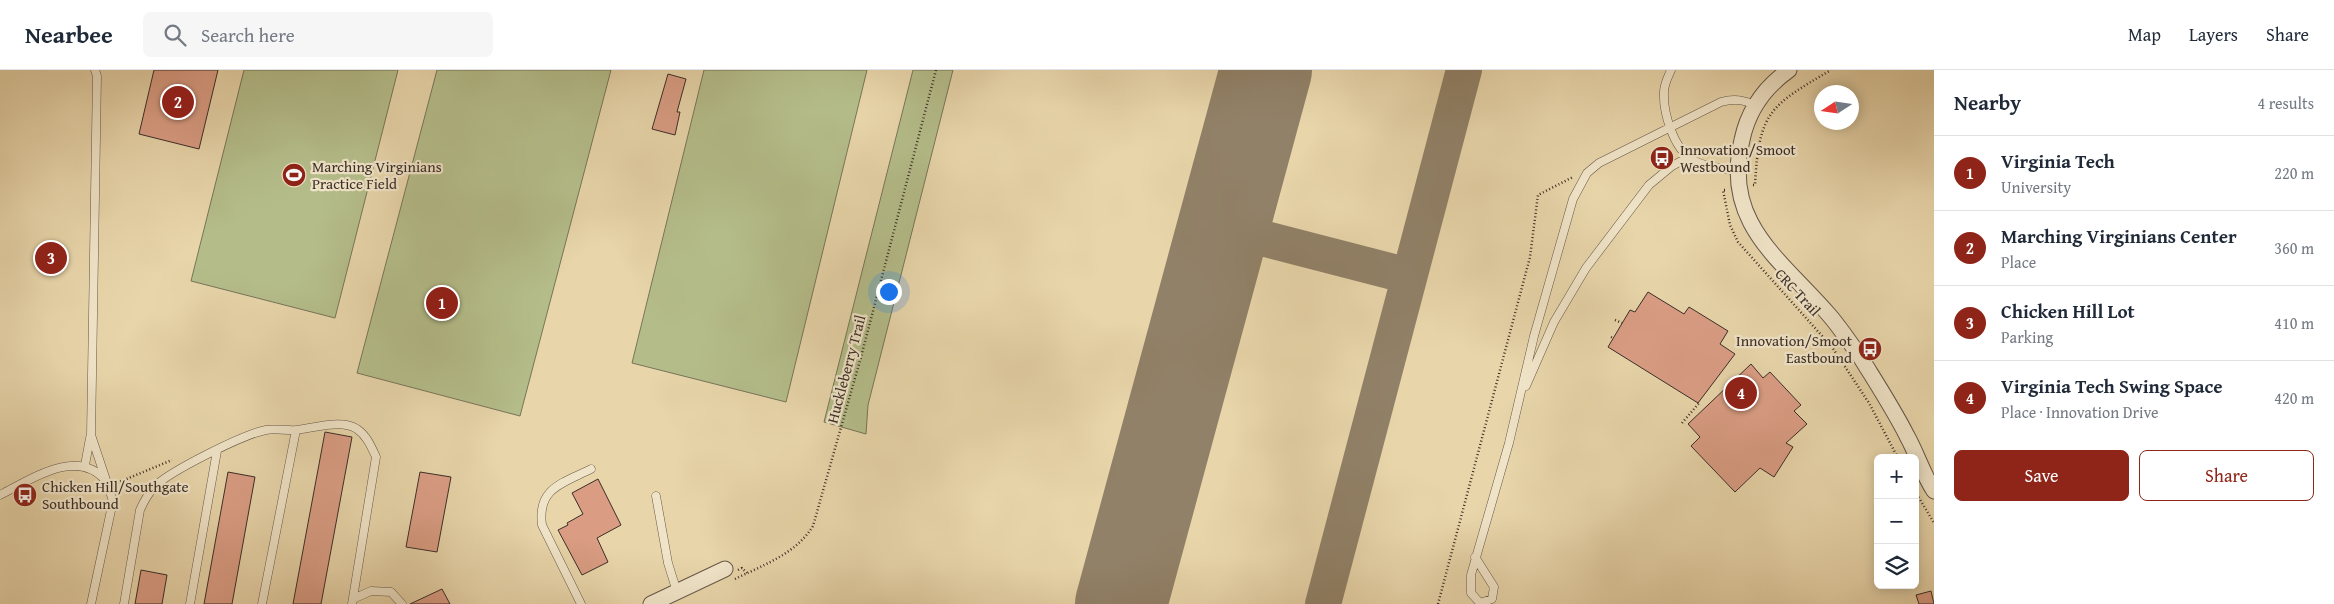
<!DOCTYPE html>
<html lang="en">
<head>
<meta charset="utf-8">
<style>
  body { margin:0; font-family:"Gentium Book Plus",serif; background:#f6f6f7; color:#1f2937 }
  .controls { position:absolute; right:15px; bottom:15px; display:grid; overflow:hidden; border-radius:8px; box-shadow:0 2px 12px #0003 }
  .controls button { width:45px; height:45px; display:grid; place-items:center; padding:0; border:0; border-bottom:1px solid #e0e1e3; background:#fff; color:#1f2937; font:25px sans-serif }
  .compass { position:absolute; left:1814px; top:15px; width:45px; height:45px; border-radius:50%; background:#fff; box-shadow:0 2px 12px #0003; rotate:258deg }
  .you { position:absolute; left:888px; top:221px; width:18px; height:18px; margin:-12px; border:4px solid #fff; border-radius:50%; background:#1a73e8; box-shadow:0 0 0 8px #1a73e833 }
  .badge { display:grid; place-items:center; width:32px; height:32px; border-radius:50%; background:#8f2418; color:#fff; font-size:16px; font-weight:700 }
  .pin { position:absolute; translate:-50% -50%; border:2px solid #fff; box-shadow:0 1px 5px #0006 }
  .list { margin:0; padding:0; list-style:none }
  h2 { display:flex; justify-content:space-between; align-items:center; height:65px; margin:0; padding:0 20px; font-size:21px }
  h2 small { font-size:16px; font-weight:400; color:#747a83 }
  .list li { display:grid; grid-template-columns:32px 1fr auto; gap:15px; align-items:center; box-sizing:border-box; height:75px; padding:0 20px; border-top:1px solid #e0e1e3 }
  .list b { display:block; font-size:19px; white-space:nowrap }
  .list p { margin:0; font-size:16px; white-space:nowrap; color:#747a83 }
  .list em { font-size:16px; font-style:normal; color:#747a83 }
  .actions { display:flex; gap:10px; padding:15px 20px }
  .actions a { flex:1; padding:11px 0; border:1px solid #8f2418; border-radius:8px; text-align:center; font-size:18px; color:#8f2418 }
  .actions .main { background:#8f2418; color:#fff }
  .icon { flex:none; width:28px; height:28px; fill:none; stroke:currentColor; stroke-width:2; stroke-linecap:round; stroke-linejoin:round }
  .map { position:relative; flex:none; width:1934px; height:534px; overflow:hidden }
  header { display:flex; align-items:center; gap:30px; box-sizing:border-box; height:70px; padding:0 25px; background:#fff; border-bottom:1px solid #e0e1e3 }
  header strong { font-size:24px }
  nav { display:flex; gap:28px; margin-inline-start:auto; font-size:18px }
  .search { width:350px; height:45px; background:#f6f6f7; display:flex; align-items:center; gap:12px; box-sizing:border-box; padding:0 18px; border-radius:8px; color:#747a83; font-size:19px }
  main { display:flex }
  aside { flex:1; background:#fff }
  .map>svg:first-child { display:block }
</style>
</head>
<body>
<header>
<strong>Nearbee</strong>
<div class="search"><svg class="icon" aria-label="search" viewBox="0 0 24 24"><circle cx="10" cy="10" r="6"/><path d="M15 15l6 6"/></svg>Search here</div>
<nav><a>Map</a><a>Layers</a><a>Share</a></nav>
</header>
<main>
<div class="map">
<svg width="1934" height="534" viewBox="0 0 1934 534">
  <rect width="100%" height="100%" fill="#e8d5aa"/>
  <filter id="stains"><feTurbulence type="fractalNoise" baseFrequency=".004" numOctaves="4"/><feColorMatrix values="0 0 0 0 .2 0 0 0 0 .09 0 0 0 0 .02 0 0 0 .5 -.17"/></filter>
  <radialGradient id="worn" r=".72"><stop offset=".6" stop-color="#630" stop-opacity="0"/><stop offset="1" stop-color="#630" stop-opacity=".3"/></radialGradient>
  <path fill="#b4bd8a" stroke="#777558" d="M244,0h154l-63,248 -144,-37z
    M437,0h174l-91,346 -163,-43z
    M704,0h163l-81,332 -154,-39z
    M913,0h40l-85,335 -2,29 -42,-12z"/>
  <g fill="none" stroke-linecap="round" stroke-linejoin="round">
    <path stroke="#918168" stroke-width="36" d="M1223,158l186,48
      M1323,534l141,-534"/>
    <path stroke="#918168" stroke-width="92" d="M1121,534l145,-534"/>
  </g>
  <path fill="#da9d84" stroke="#3a2d27" d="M154,0h64l-19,79 -60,-15z
    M668,4l18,5 -9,33h3l-5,23 -23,-6z
    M1648,222l36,22 5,-7 39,24 -8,13 15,10 -37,49 -90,-56 22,-37 5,2z
    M1751,294l12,14 7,-6 31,33 -7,6 13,13 -21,19 7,4 -19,30 -14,-9 -25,24 -44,-46 9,-9 -12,-13z
    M325,362l27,5 -31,167h-28z
    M228,402l27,5 -23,127h-28z
    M420,402l31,5 -14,75 -31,-5z
    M598,409l23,46 -24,13 11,24 -26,13 -24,-45 10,-5 -1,-2 16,-9 -11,-21z
    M141,500l26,5 -5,29h-27z
    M442,519l8,15h-40z
    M1931,521l3,13h-15l-3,-9z"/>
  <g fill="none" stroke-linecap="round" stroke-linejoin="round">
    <g stroke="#665748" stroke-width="9">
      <path id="lane" d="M1671,0c-3,7 -7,14 -7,22 -1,20 9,55 27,67 13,8 30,9 45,12
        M1526,316l28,-64 32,-54 63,-83 23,-19 17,-9
        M85,395l5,-27
        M0,425c30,-15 77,-48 105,-15
        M656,426l12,67 9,29
        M1475,487l19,30 -2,12 -12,4 -9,-10v-18l38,-132 25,-107 39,-137 14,-26 12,-10 122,-61c13,-4 22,-2 35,3
        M353,529l18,-8 20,1 11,12
        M91,534l22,-103 -22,-66 6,-359 -2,-6
        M124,534l16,-94c4,-9 8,-16 14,-23 16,-16 90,-53 112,-57 10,-2 21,1 31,0 16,-2 44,-11 60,-1 10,7 14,17 19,28l-24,147
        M190,534l27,-153
        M262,534l34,-174
        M581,534l-39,-79c-5,-37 21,-42 49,-56"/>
    </g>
    <g stroke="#665748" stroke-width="17">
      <path id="street" d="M1789,0c-24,17 -41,41 -47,70 -20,84 40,120 88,176 11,13 21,28 31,42 16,26 33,52 46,78 10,18 16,38 27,55
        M651,534l74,-35"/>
    </g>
    <path stroke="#3a2d27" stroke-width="2.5" stroke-dasharray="1 2.5" stroke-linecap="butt" d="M1753,115h2c4,-74 15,-79 76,-115
      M1725,120h-2l7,35 8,17 94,105 37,56 29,55
      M1615,250l7,3
      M1611,267l2,1
      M1682,353l18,-21
      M117,413l55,-23
      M1915,421l19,32
      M738,500l4,-2 5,5
      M735,509c28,-14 61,-25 78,-53l48,-169 75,-287
      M1438,534l92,-347 8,-62 35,-18"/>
    <use href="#lane" stroke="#f0e4c8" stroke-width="8"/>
    <use href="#street" stroke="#f0e4c8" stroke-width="15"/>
  </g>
  <defs>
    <g id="bus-disc" transform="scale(1.25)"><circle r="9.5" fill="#8f2418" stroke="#f0e4c8"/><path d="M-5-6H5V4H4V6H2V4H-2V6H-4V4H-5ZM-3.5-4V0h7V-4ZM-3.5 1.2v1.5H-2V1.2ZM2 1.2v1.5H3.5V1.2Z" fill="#fff"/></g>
    <g id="stadium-disc" transform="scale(1.25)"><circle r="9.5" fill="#8f2418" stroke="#f0e4c8"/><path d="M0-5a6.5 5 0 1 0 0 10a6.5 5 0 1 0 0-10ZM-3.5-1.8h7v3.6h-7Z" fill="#fff"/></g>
  </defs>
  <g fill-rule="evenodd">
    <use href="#bus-disc" x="1662" y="88"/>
    <use href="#stadium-disc" x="294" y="105"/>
    <use href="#bus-disc" x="1870" y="279"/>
    <use href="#bus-disc" x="25" y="425"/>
  </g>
  <g text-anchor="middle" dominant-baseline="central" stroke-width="4.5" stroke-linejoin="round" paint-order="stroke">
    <g font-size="15" fill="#3a2d27" stroke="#f0e4c8" text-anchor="start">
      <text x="1680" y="79">Innovation/Smoot<tspan x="1680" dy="17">Westbound</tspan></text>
      <text x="312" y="96">Marching Virginians<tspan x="312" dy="17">Practice Field</tspan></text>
      <text x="1852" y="270" text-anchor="end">Innovation/Smoot<tspan x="1852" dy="17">Eastbound</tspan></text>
      <text x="42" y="416">Chicken Hill/Southgate<tspan x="42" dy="17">Southbound</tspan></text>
    </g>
    <g font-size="15" fill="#3a2d27" stroke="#f0e4c8">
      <text transform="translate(1798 222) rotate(47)">CRC Trail</text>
      <text transform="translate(846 299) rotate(-75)">Huckleberry Trail</text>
    </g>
  </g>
  <rect width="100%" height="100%" filter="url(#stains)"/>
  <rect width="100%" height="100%" fill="url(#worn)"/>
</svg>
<div class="controls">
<button>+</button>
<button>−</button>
<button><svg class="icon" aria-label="layers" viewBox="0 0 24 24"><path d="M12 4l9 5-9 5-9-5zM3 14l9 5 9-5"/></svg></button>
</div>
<svg class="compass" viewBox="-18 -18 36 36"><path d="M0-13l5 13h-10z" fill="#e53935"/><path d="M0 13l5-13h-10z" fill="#747a83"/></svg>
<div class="you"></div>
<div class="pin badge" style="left:442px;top:233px">1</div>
<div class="pin badge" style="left:178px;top:32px">2</div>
<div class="pin badge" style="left:51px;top:188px">3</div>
<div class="pin badge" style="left:1741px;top:323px">4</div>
</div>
<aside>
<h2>Nearby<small>4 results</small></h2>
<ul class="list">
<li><span class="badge">1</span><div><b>Virginia Tech</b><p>University</p></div><em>220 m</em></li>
<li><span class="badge">2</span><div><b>Marching Virginians Center</b><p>Place</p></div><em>360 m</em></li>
<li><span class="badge">3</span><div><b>Chicken Hill Lot</b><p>Parking</p></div><em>410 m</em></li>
<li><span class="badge">4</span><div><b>Virginia Tech Swing Space</b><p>Place · Innovation Drive</p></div><em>420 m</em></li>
</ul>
<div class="actions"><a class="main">Save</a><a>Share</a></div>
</aside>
</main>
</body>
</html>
